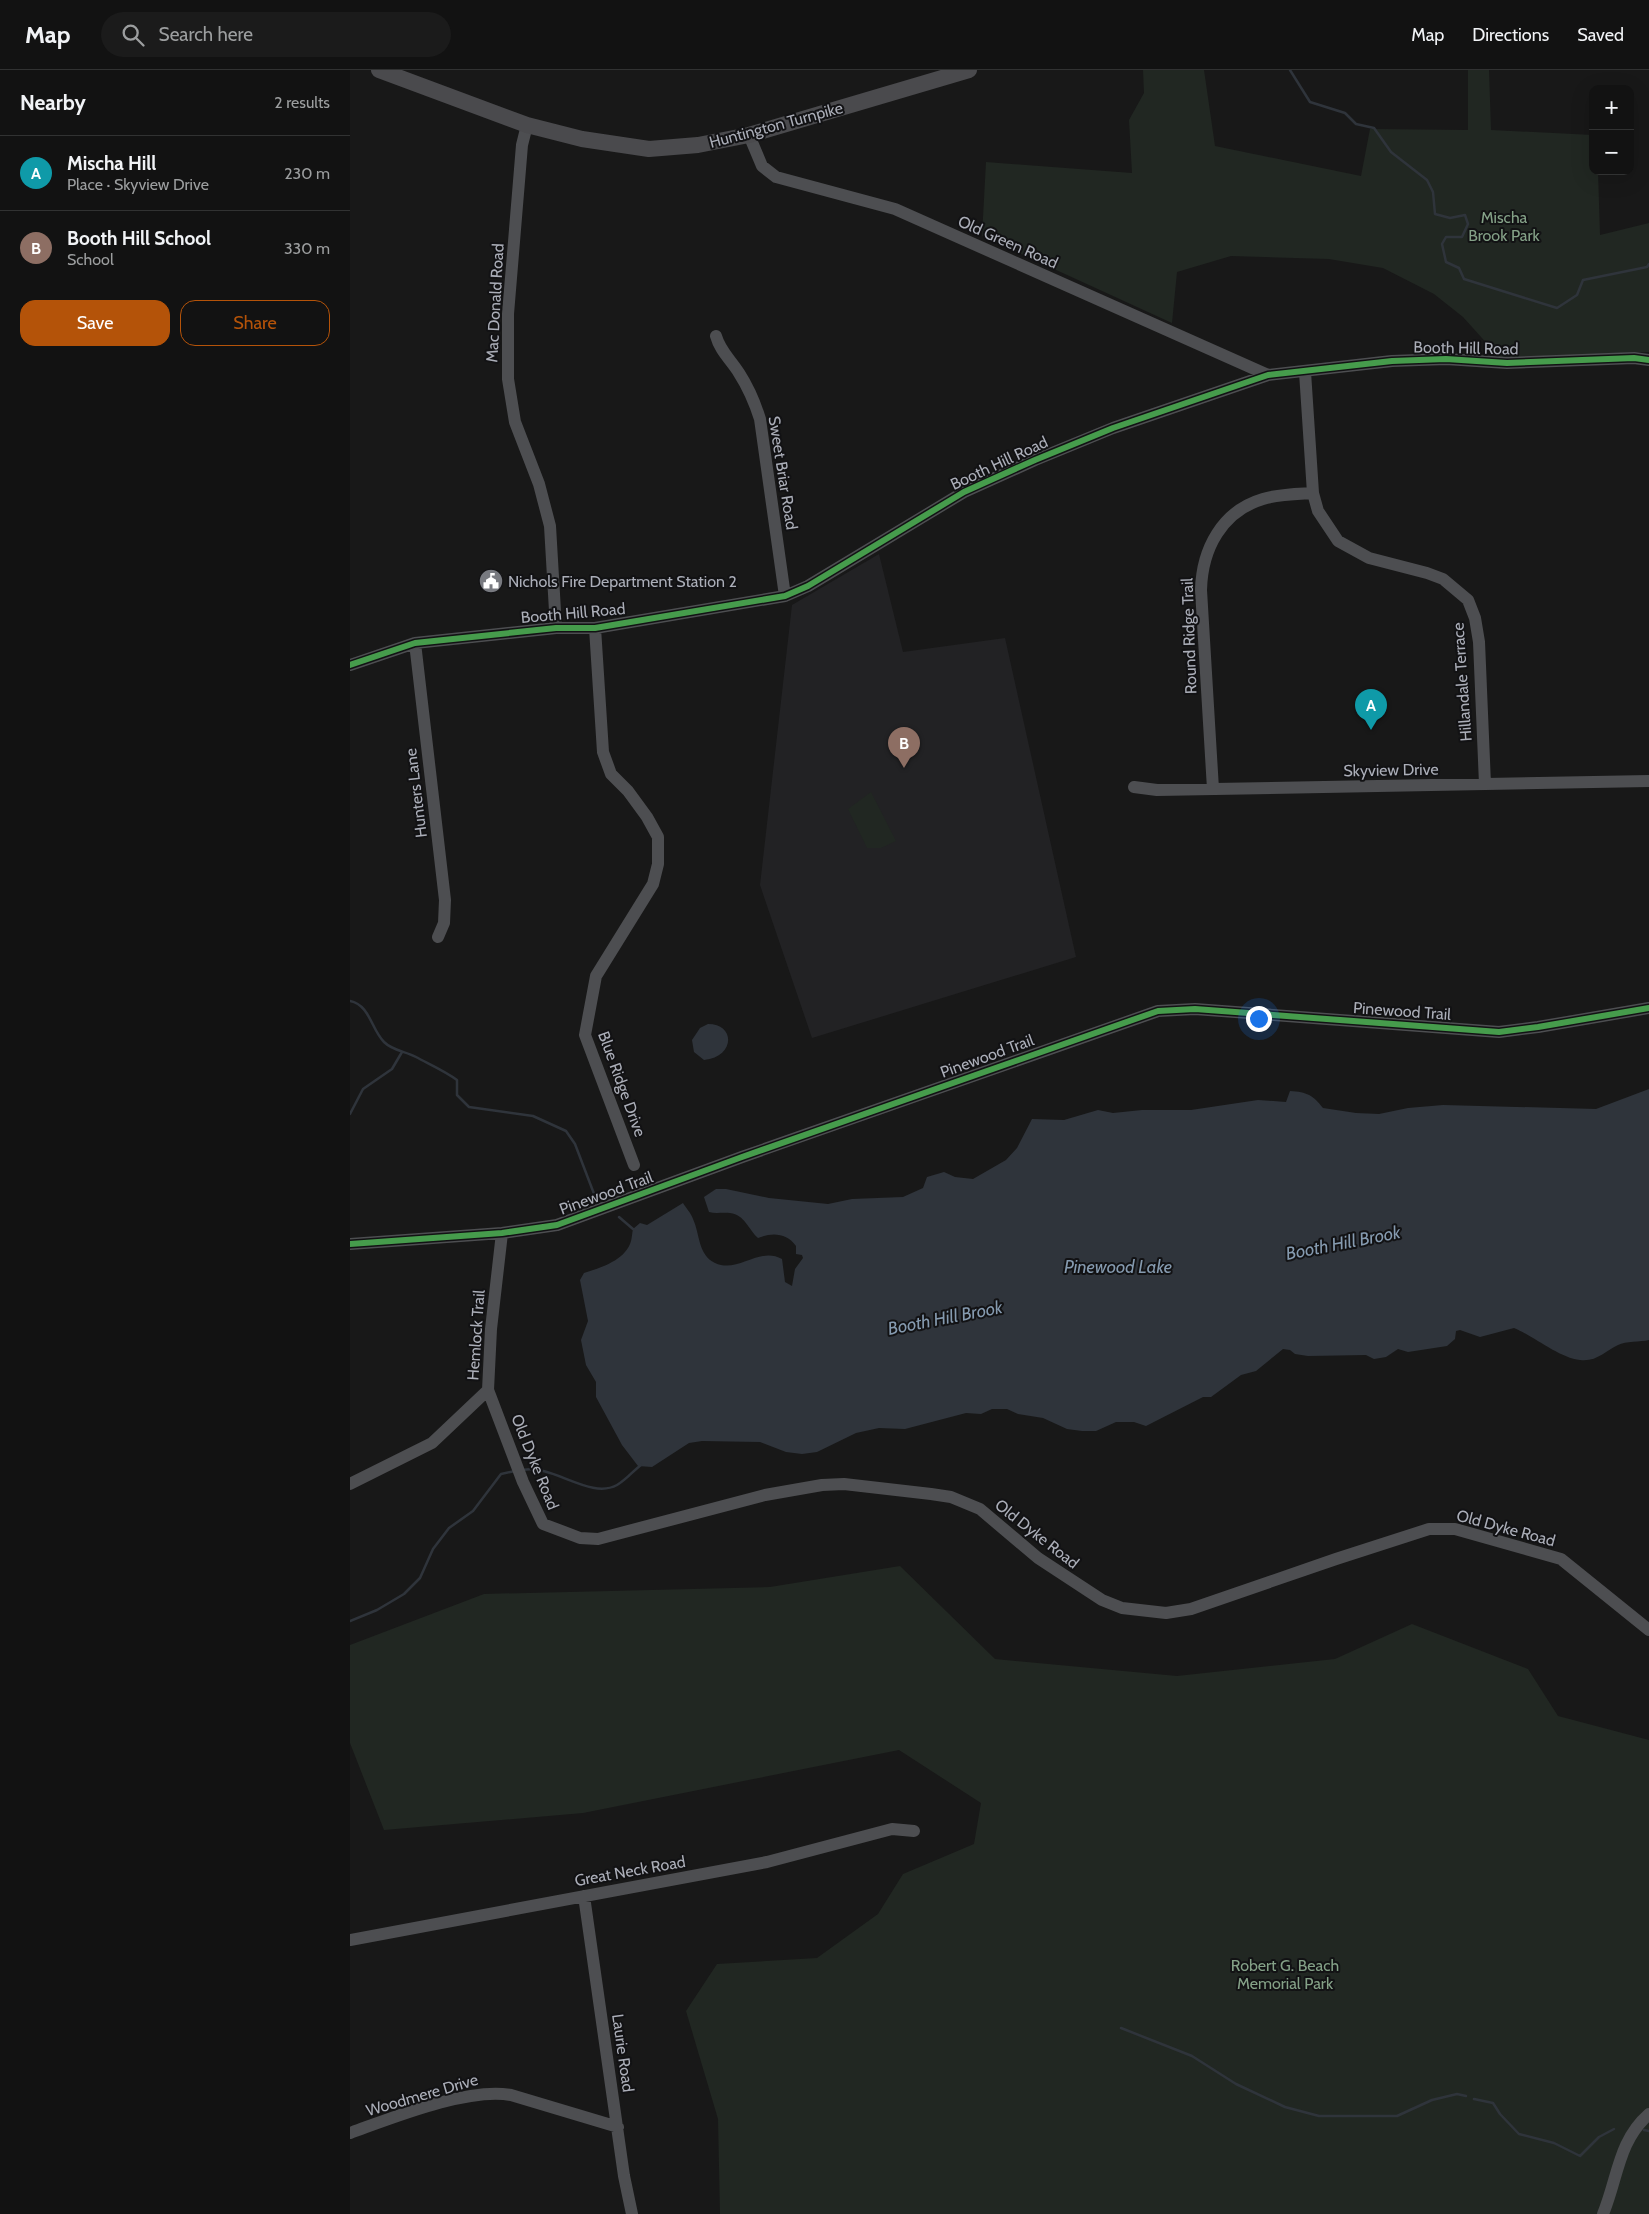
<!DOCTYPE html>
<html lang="en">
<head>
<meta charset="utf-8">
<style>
  body { margin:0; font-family:Cabin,sans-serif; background:#1b1b1b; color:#f1f3f6 }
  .controls { position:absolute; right:15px; top:15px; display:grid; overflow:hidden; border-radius:10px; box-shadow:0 5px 20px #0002 }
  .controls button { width:45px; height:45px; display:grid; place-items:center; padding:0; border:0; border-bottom:1px solid #313232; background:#121212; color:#f1f3f6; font:25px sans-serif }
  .you { position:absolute; left:908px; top:948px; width:18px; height:18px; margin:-12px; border:4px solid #fff; border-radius:50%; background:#1a73e8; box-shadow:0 0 0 8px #1a73e833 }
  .badge { display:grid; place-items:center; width:32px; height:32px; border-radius:50%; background:#b45309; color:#fff; font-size:16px; font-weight:700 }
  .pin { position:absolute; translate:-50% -41px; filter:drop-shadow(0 1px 2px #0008) }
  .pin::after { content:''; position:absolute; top:26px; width:18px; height:15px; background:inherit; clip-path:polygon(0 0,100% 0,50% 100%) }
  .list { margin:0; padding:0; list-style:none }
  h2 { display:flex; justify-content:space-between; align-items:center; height:65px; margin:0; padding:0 20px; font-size:21px }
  h2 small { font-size:16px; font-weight:400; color:#9c9e9f }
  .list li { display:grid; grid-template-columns:32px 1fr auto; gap:15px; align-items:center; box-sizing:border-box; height:75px; padding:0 20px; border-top:1px solid #313232 }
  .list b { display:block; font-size:19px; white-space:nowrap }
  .list p { margin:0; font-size:16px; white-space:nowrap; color:#9c9e9f }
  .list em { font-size:16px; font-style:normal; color:#9c9e9f }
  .actions { display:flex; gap:10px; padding:15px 20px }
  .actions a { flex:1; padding:11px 0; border:1px solid #b45309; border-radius:15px; text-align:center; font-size:18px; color:#b45309 }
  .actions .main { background:#b45309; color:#fff }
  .icon { flex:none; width:28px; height:28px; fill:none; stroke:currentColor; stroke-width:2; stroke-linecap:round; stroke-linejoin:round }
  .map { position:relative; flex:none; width:1299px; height:2144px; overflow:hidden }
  header { display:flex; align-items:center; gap:30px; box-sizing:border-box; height:70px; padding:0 25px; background:#121212; border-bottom:1px solid #313232 }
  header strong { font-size:24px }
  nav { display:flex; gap:28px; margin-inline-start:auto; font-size:18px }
  .search { width:350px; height:45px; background:#1b1b1b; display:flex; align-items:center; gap:12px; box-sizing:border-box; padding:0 18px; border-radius:28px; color:#9c9e9f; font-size:19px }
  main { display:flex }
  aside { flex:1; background:#121212 }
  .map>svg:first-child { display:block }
</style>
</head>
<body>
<header>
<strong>Map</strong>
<div class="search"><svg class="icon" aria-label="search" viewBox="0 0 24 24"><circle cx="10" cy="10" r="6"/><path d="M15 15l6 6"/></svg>Search here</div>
<nav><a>Map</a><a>Directions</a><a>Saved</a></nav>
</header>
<main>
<aside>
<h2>Nearby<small>2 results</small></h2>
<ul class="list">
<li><span class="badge" style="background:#0f9aa8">A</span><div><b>Mischa Hill</b><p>Place · Skyview Drive</p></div><em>230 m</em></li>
<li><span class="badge" style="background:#8d6e63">B</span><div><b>Booth Hill School</b><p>School</p></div><em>330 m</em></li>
</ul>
<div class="actions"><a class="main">Save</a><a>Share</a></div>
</aside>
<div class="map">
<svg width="1299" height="2144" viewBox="0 0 1299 2144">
  <rect width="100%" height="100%" fill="#181818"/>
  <path fill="#222224" d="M529,484l24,98 102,-14 71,319 -264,81 -52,-153 32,-280z"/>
  <path fill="#212722" d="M793,0h61l11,76 146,30 9,-47 98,1v-60h21l2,60 102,5v36h5l2,64 49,-12v129l-149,6 -37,-41 -29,-23 -51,-26 -54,-9 -98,-3 -54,16 -5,51 -190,-87 4,-74 146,11 -3,-53 15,-27z
    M521,722l25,49 -15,7h-14l-19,-39z
    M550,1496l95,93 182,17 158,-17 77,-35 116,45 30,47 91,24v474h-929l-2,-95 -32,-108 31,-47 100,-6 61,-44 25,-40 71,-30 7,-41 -82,-53 -316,63 -199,17 -34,-87v-98l134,-51 286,-7z"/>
  <path fill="#2f343b" d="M358,954c28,0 27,33 -4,36l-10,-8 -2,-12 8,-12z
    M1299,1019v251c-9,2 -23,1 -31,5 -13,6 -21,17 -38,15 -21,-2 -46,-24 -66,-32l-34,9 -20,-7 -4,1 -1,8 -8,7 -39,6 -10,-3 -12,8 -12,2 -8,-4 -58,1 -13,-2 -5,-4 -7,-1 -27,22 -15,4 -30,22h-8l-57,29 -12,-4h-18l-20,9h-14l-15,-2 -24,-11 -25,-4 -11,-5h-15l-11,5 -15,-1 -61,16 -26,-1 -23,5 -39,19 -15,2 -16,-2 -26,-10 -58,-1 -13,2 -37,24 -14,-1 -16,-21 -26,-48v-15l-10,-17 -5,-25 7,-19 -8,-41 4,-7c16,-5 39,-12 46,-29 2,-4 2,-11 3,-15l7,-6 7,2 36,-22c3,5 8,10 10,16 7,15 5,36 22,44 23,11 44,-17 67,-4l3,23 7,4 3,-17 8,-11 -1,-3 -6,-1v-8c-9,-13 -24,-14 -38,-8 -10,-9 -13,-23 -28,-25 -7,-1 -14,1 -21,-1l-5,-15 12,-8h10l43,9 59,6 24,-5 51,-2 20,-9 4,-11 17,-5 11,5 18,2 33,-19 11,-12 15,-29 32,1 34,-10 15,3 29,-3h49l67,-10 28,2 4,-11c17,1 23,4 33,17l33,5 23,1 29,-6 35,-3 153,4z"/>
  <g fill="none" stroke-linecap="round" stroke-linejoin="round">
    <path stroke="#2f343b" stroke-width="2.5" d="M940,0l20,32 35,11 11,11 18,4 17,24 36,28 6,12 2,22 15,4 15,-3 3,9 -6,13h-16l-4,7 4,18 13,6 5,11 93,29 20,-13 6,-15 64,-13 2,-3
      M0,931c20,4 21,28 34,41 9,9 21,9 32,15 13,7 29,14 41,23v15l12,12 64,9 33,15 9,13 21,55
      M0,1044l13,-25 29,-20 10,-17
      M269,1147l14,12
      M173,1400c30,-6 67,30 94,15 9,-5 16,-14 24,-20
      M0,1551l27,-11 27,-16 16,-16 13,-29 16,-21 24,-17 28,-37 14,-3
      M771,1958l71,28 44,28 49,23 34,9h78l35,-16 25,-6 9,2
      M1124,2029l19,4 7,11 19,20 35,9 26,13 19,-19 15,-8
      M1294,2060l5,1"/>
    <path stroke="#4d4e51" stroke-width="12" d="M177,55l-5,20 -14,169v65l7,43 24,62 11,42 6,102
      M399,65l13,31 14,11 119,32 373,166
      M366,266c4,15 15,24 23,37 9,14 16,30 21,46l25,177
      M955,302l8,121 5,18 20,30 31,17 58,15 16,6 25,21 7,18 4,24 6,142
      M245,558l8,124 8,22 17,17 19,26 11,20v27l-5,20 -57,92 -11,59 49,130
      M65,573l30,257 -1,23 -6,14
      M0,595l65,-22 141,-15h39l190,-32 23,-10 156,-94 71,-32 78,-32 155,-53 124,-14 54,-2 61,4 127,-5 15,2
      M784,717l23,3 492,-9
      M863,719l-12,-199c1,-41 21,-79 62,-91 16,-5 34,-5 50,-6
      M0,1174l152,-11 55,-8 185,-68 416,-146 37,-2 304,23 39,-5 111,-19
      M138,1320l35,92 20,42 37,14 18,1 167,-44 57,-10 22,-1 87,10 20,3 29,12 58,49 64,42 20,8 44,5 25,-4 145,-50 93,-30h26l106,30 88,71
      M0,1414l82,-41 56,-53 3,-61 11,-96
      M234,1826l40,280 8,38
      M0,1870l417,-78 125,-33 22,2
      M0,2063c42,-15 118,-46 161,-38l107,32
      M1253,2144c15,-36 15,-73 46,-100"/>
    <path stroke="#4a4a4d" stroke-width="16" d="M29,0l148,55 55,14 67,10 49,-4 51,-10 220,-65"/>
    <g stroke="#121214" stroke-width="9">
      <path id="cycleway" d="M0,595l65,-22 141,-15h39l190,-32 23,-10 156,-94 71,-32 78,-32 155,-53 124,-14 54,-2 61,4 127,-5 15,2
        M0,1174l152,-11 55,-8 185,-68 416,-146 37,-2 304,23 39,-5 111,-19"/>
    </g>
    <use href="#cycleway" stroke="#469c4c" stroke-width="6"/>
  </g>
  <defs>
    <g id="civic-disc" transform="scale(1.25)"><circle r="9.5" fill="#787a80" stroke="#121214"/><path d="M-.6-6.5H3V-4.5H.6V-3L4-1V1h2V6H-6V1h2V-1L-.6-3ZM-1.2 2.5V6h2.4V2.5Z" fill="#fff"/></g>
  </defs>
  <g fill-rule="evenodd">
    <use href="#civic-disc" x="141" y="511"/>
  </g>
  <g text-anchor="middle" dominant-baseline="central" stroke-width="4" stroke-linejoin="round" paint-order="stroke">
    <g font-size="16" fill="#abaeb8" stroke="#121214">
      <text transform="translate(426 55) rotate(-15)">Huntington Turnpike</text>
      <text transform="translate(658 172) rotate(24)">Old Green Road</text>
      <text transform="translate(145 233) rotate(-87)">Mac Donald Road</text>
      <text transform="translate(1116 278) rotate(1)">Booth Hill Road</text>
      <text transform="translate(649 393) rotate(-25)">Booth Hill Road</text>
      <text transform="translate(433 403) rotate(81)">Sweet Briar Road</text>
      <text transform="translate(223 543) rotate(-5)">Booth Hill Road</text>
      <text transform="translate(839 566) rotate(-92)">Round Ridge Trail</text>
      <text transform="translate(1112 612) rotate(-94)">Hillandale Terrace</text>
      <text transform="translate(1041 700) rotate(-1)">Skyview Drive</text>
      <text transform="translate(66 723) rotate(-97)">Hunters Lane</text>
      <text transform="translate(1052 941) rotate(4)">Pinewood Trail</text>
      <text transform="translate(637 986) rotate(-20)">Pinewood Trail</text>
      <text transform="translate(272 1014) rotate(70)">Blue Ridge Drive</text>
      <text transform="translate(256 1123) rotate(-20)">Pinewood Trail</text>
      <text transform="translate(126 1265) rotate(-86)">Hemlock Trail</text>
      <text transform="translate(185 1392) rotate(68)">Old Dyke Road</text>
      <text transform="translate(1156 1458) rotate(15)">Old Dyke Road</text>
      <text transform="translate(687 1464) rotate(38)">Old Dyke Road</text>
      <text transform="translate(280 1801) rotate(-10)">Great Neck Road</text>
      <text transform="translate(273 1983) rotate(82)">Laurie Road</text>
      <text transform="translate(72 2025) rotate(-16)">Woodmere Drive</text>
    </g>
    <g font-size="16" fill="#84a187" stroke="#121214">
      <text x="1154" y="147">Mischa<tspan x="1154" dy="18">Brook Park</tspan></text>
      <text x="935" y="1895">Robert G. Beach<tspan x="935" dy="18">Memorial Park</tspan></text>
    </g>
    <g font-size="16" fill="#abaeb8" stroke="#121214" text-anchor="start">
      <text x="158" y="511">Nichols Fire Department Station 2</text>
    </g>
    <g font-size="18" font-style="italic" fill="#859aaf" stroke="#121214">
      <text transform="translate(993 1173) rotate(-11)">Booth Hill Brook</text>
      <text x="768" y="1197">Pinewood Lake</text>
      <text transform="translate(595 1248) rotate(-11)">Booth Hill Brook</text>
    </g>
  </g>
</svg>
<div class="controls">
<button>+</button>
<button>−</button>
</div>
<div class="you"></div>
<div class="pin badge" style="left:1021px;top:660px;background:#0f9aa8">A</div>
<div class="pin badge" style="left:554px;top:698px;background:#8d6e63">B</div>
</div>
</main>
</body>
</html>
